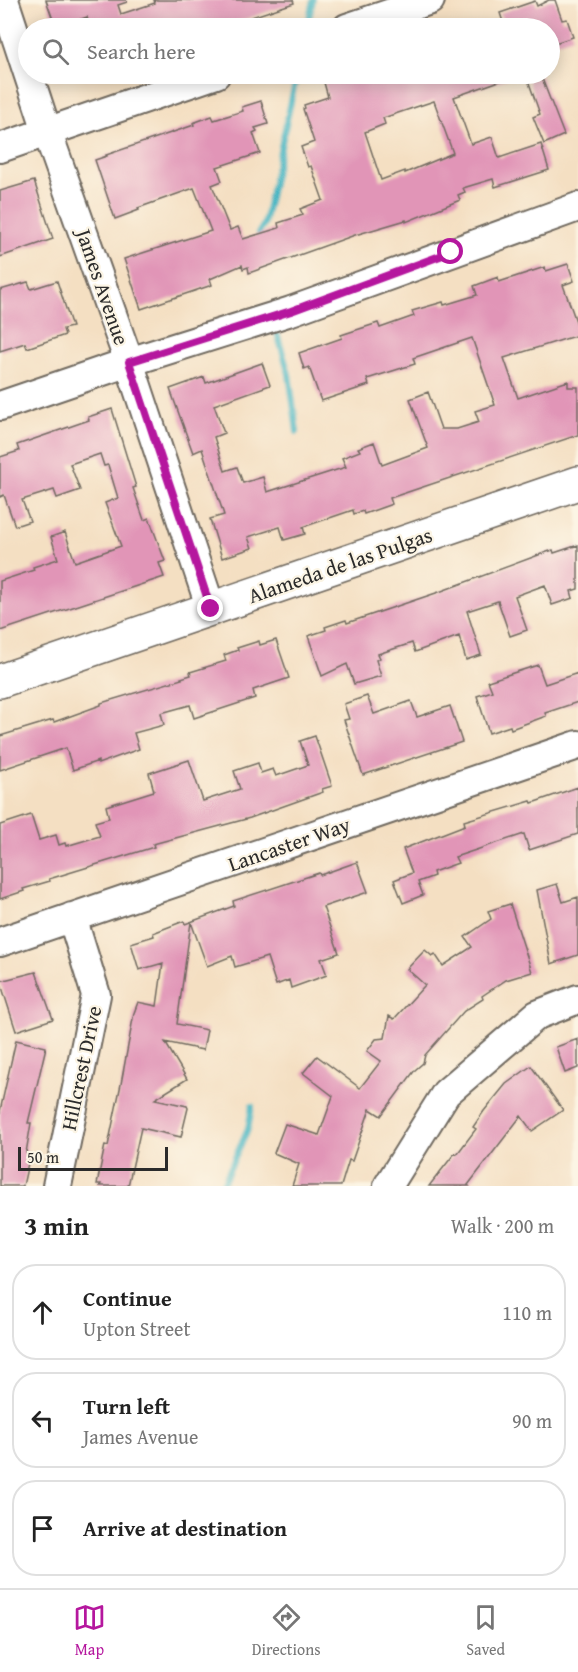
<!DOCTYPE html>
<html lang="en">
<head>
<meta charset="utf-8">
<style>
  body { margin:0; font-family:"Gentium Book Plus",serif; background:#f2f2f2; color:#222 }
  .scale { position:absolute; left:18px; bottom:15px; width:150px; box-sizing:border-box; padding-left:6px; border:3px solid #2b2b2b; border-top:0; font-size:16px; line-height:21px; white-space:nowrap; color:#2b2b2b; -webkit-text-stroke:4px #fcf5e5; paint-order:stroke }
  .stop { position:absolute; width:18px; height:18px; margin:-14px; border:4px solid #b5179e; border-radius:50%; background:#fff }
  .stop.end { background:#b5179e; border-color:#fff; box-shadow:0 2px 6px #0008 }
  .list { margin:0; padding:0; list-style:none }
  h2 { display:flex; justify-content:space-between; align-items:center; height:78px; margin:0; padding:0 24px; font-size:26px }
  h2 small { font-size:20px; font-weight:400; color:#767676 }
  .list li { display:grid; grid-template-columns:39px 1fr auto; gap:18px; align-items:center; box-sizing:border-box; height:96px; margin:0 12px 12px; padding:0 12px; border:2px solid #e0e0e0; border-radius:24px }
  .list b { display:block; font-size:22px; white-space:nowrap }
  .list p { margin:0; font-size:20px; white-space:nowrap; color:#767676 }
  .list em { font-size:20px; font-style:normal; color:#767676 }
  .icon { flex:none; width:33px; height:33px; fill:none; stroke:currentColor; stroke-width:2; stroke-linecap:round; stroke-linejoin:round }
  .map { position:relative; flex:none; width:578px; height:1186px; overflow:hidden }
  .search { position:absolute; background:#fff; box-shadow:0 3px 15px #0003; left:18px; right:18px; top:18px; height:66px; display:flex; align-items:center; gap:15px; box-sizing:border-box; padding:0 21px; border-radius:33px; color:#767676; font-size:22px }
  .sheet { height:402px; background:#fff }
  nav { display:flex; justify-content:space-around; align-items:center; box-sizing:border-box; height:84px; border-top:2px solid #e0e0e0; background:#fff; font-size:16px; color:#767676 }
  nav a { display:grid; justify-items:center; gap:3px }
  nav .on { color:#b5179e }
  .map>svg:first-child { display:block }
</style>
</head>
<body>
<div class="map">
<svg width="578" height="1186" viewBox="0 0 578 1186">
  <rect width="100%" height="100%" fill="#fcf5e5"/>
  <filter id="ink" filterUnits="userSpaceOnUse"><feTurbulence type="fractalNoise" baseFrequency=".0167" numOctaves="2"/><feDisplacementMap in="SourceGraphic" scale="12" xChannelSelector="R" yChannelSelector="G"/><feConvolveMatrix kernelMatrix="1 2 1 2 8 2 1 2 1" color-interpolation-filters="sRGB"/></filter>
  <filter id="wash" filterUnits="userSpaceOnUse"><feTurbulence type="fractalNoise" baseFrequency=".008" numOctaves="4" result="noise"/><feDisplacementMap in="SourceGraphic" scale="24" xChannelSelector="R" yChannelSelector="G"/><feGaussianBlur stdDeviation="1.35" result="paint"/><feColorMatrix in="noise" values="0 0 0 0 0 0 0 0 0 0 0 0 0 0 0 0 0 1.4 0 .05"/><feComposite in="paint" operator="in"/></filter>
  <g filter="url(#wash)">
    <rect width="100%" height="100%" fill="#f4dfc2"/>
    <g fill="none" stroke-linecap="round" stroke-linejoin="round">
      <path stroke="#48b6c3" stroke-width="6" d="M309,19l4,-19
        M260,241l-1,-9 5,-8 33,-150
        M277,333l12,41 8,58
        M222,1186l26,-57 4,-23"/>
    </g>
    <g id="blocks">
      <path fill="#e195b7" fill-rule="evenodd" d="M46,0h80l1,2 -9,3 3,9 34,-11 -1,-3h139l1,3 -67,22 1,3h-141v-3l2,-1 -2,-7 -31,11z
        M549,0h6l7,20 5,-1 6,18 -24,8v-17h-44l-5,-15 35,-12 2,5z
        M340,74h174v2l-60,21 17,47 21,-7 7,21 42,-14 8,26 -54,17 -2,-8 -30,9 2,4 -7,3 2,5 -54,22v-2l-51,15 -106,38 -1,-6 -5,2 -1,-4 -32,14 2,6 -71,24 -17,-50 87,-28 -17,-43 -56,20 1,2 -24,9 -20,-59 12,-4 -1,-1 88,-30 -1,-2 19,-7 2,4 29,-9 -1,-4 19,-6 7,23 -13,4 2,3 -4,2 7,20 -43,14 5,14 -10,4 18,45 8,-3 5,12 36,-11 -1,-5 25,-8 -3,-6 23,-9 -12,-34 -3,1 -7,-20 13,-5 -11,-33 2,-1 -1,-3 24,-8 -5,-18zM434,101l19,52 -48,20v-2l-24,9 -16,-48 20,-8 -2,-6z
        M541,76l23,59 -20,9 -11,-27 7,-3 -12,-34z
        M34,181l19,58 -53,18v-66z
        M568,264l6,17 -11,4 15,42v8l-74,23 14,40 50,-17v6h10v48l-188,63 2,6 -28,10 -1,-3 -9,3 -1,-4 -50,17 2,7 -21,6 -4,-13 -32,10 4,11 -30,10 -12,-39 14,-4 -22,-66 -9,4 -23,-64 34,-12 2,6 56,-20 8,22 -56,20 10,28 -10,4 11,34 12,-4 6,16 20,-6 4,15 79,-25 -4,-9 18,-7 -2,-3 16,-6 8,23 46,-17 -18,-49 18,-7 13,37h16l22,-7 -4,-11 20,-6 -23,-67 -59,20 2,6 -48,15 2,6 -48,16 -12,-34 -5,2 -5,-16 43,-15 -1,-3 37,-12 2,5 34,-12 -2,-5 31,-9 1,3 33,-10 -3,-9 24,-9 1,5 46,-15 1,4z
        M57,281l15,46 -9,2 2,6 -38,13 -2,-5 -25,8v-61l28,-8 3,7z
        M112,409l24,78 -3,1 11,32 5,-2 16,43 -6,2 5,14 -164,54v-50l34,-11 -1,-3 25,-8 -7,-22 14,-5 10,30 46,-16 -16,-43 13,-5 -10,-33 -4,1 -4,-12 -30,10 10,26 -23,8 -3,-8 -32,10 8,21 -15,5 -11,-31 -4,2v-40l19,-6 -2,-6 72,-25 -1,-3z
        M578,545v44l-7,2 2,7 -21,7 -7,-20 -30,11 12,34 -17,6 -12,-35 -31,10 14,44 -15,5 -7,-24 -44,16 -3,-9 -34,11 2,4 -4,2 5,16 -27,8 -7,-20 -25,12 -14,-40 18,-6 -1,-3 21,-7 1,3 92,-31 105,-39 9,-3 1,3z
        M276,640l13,38 -36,12 2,8 -61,20 -4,-13 -29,8 3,12 -30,8 5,16 -41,15v-3l-25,9 -7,-22 -66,22v-34l53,-16 1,2 47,-17v-2l81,-24 -1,-1 10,-3 -1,-3 36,-11 -2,-6 14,-5 -1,-2 22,-7 1,4z
        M538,665l7,19 33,-11v29l-33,11 1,3 -35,13 -1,-3 -21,7 -12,-37 15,-5 -4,-10z
        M367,696l7,18 37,-13 6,16 33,-11 12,36 -99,33 -19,-55 5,-1 -5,-15z
        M315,736l17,50 -10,3 1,3 -73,26 -97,26 1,3 -105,32 1,2 -27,8 1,2 -24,8v-74l31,-10 8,25 17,-5 3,10 6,-2 1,3 34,-10 -5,-14 14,-4 -3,-12 48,-15 -5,-18 40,-13 14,41 37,-12 -6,-18 24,-8 3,10 12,-4 3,7 32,-11 -8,-24z
        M578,787v47l-49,16 -5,-16 -69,23 3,6 -25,9 1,4 -16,6 5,13 -20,8 -9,-23 18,-7 -9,-24 62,-24 -1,-4 67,-20 1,2z
        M357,862l11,30 -45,15 16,46 -18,6 6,16 -36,13 -2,-8 -13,5 -9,-28 -32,10 -3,-11 -25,10 -16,-44 -14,102 30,6 -4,20 -38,-8 22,37 -32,20 32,7 1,2 -7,29 -40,-9 -13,58h-28l1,-2h-4l8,-39 3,1 13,-62 13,-71 4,-11 19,4 6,-43 -24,7 -8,-27 23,-7 -1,-3 31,-12 1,3 49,-18 -1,-5 86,-28 1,2z
        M557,884l6,18 15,-5v58l-27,9 -14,-74z
        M510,904l22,68 -26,8 -24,16 1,3 -19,12 -39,44 -2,8 -8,7 -34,46 -11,-7 -18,52 -3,-1 -8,26h-49l7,-22 -25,-11 11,-29 34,11 14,-39 -30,-23 14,-17 43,32 21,-27 -14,-10 9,-12 9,-1 4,-22 5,3 31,-34 -18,-16 18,-19 7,6 3,-2 8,12 29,-19 -7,-10 26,-18 -3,-8z
        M36,972l17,47 -37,12 -16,-50z
        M578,1039v29l-13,5 -9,-26z
        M16,1040l30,7 -18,76h3l-5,30 4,1 -7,32h-23v-75z
        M531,1066l32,44 -31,21 -11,-15 -53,69 1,1h-40l26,-33 2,1 19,-25 -3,-2 11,-16 22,-27z"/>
    </g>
  </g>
  <g filter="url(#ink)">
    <use href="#blocks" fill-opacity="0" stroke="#716a60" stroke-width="1.5"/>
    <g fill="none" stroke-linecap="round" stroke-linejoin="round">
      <g stroke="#716a60" stroke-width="32">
        <path id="minor" d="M4,0l43,131 82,231 82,247
          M347,28l83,-28
          M0,148l216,-74
          M0,406l129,-44 162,-51 287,-104
          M0,942l578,-197
          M57,1186l39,-191 -24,-78
          M388,1186l58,-93 91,-78 41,-16"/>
      </g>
      <g stroke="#716a60" stroke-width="36">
        <path id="major" d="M0,681l578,-198"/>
      </g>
      <use href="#minor" stroke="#fff" stroke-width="28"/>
      <use href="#major" stroke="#fff" stroke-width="33"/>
    </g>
  </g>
  <g fill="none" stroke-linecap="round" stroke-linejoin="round" filter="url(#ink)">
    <path stroke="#b5179e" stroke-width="8" d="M211,609l-82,-247 162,-51 160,-59"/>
  </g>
  <g text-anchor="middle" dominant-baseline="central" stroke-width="4.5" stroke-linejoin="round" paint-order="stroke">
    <g font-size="21" fill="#2b2b2b" stroke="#fcf5e5">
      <text transform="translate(103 287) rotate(71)">James Avenue</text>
      <text transform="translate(340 565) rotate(-19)">Alameda de las Pulgas</text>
      <text transform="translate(289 844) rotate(-19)">Lancaster Way</text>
      <text transform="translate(81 1068) rotate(-78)">Hillcrest Drive</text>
    </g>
  </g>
</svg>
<div class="scale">50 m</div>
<div class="stop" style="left:451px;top:252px"></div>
<div class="stop end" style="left:211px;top:609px"></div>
<div class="search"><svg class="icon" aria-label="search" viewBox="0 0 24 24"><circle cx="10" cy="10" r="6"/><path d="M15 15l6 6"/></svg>Search here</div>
</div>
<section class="sheet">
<h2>3 min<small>Walk · 200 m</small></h2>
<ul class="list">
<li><svg class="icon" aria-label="ahead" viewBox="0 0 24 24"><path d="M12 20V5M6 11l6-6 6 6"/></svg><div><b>Continue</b><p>Upton Street</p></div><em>110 m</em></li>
<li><svg class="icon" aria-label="left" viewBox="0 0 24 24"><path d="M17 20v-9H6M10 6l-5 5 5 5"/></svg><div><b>Turn left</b><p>James Avenue</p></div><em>90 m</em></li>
<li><svg class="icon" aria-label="arrive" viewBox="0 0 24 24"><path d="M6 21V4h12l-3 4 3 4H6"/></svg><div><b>Arrive at destination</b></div></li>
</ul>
</section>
<nav>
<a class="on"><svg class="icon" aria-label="map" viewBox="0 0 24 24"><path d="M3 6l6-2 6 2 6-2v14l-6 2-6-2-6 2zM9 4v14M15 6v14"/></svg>Map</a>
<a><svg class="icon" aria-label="directions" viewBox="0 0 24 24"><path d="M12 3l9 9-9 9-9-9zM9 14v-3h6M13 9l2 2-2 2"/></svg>Directions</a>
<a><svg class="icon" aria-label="saved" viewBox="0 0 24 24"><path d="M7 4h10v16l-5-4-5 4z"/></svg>Saved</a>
</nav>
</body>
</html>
